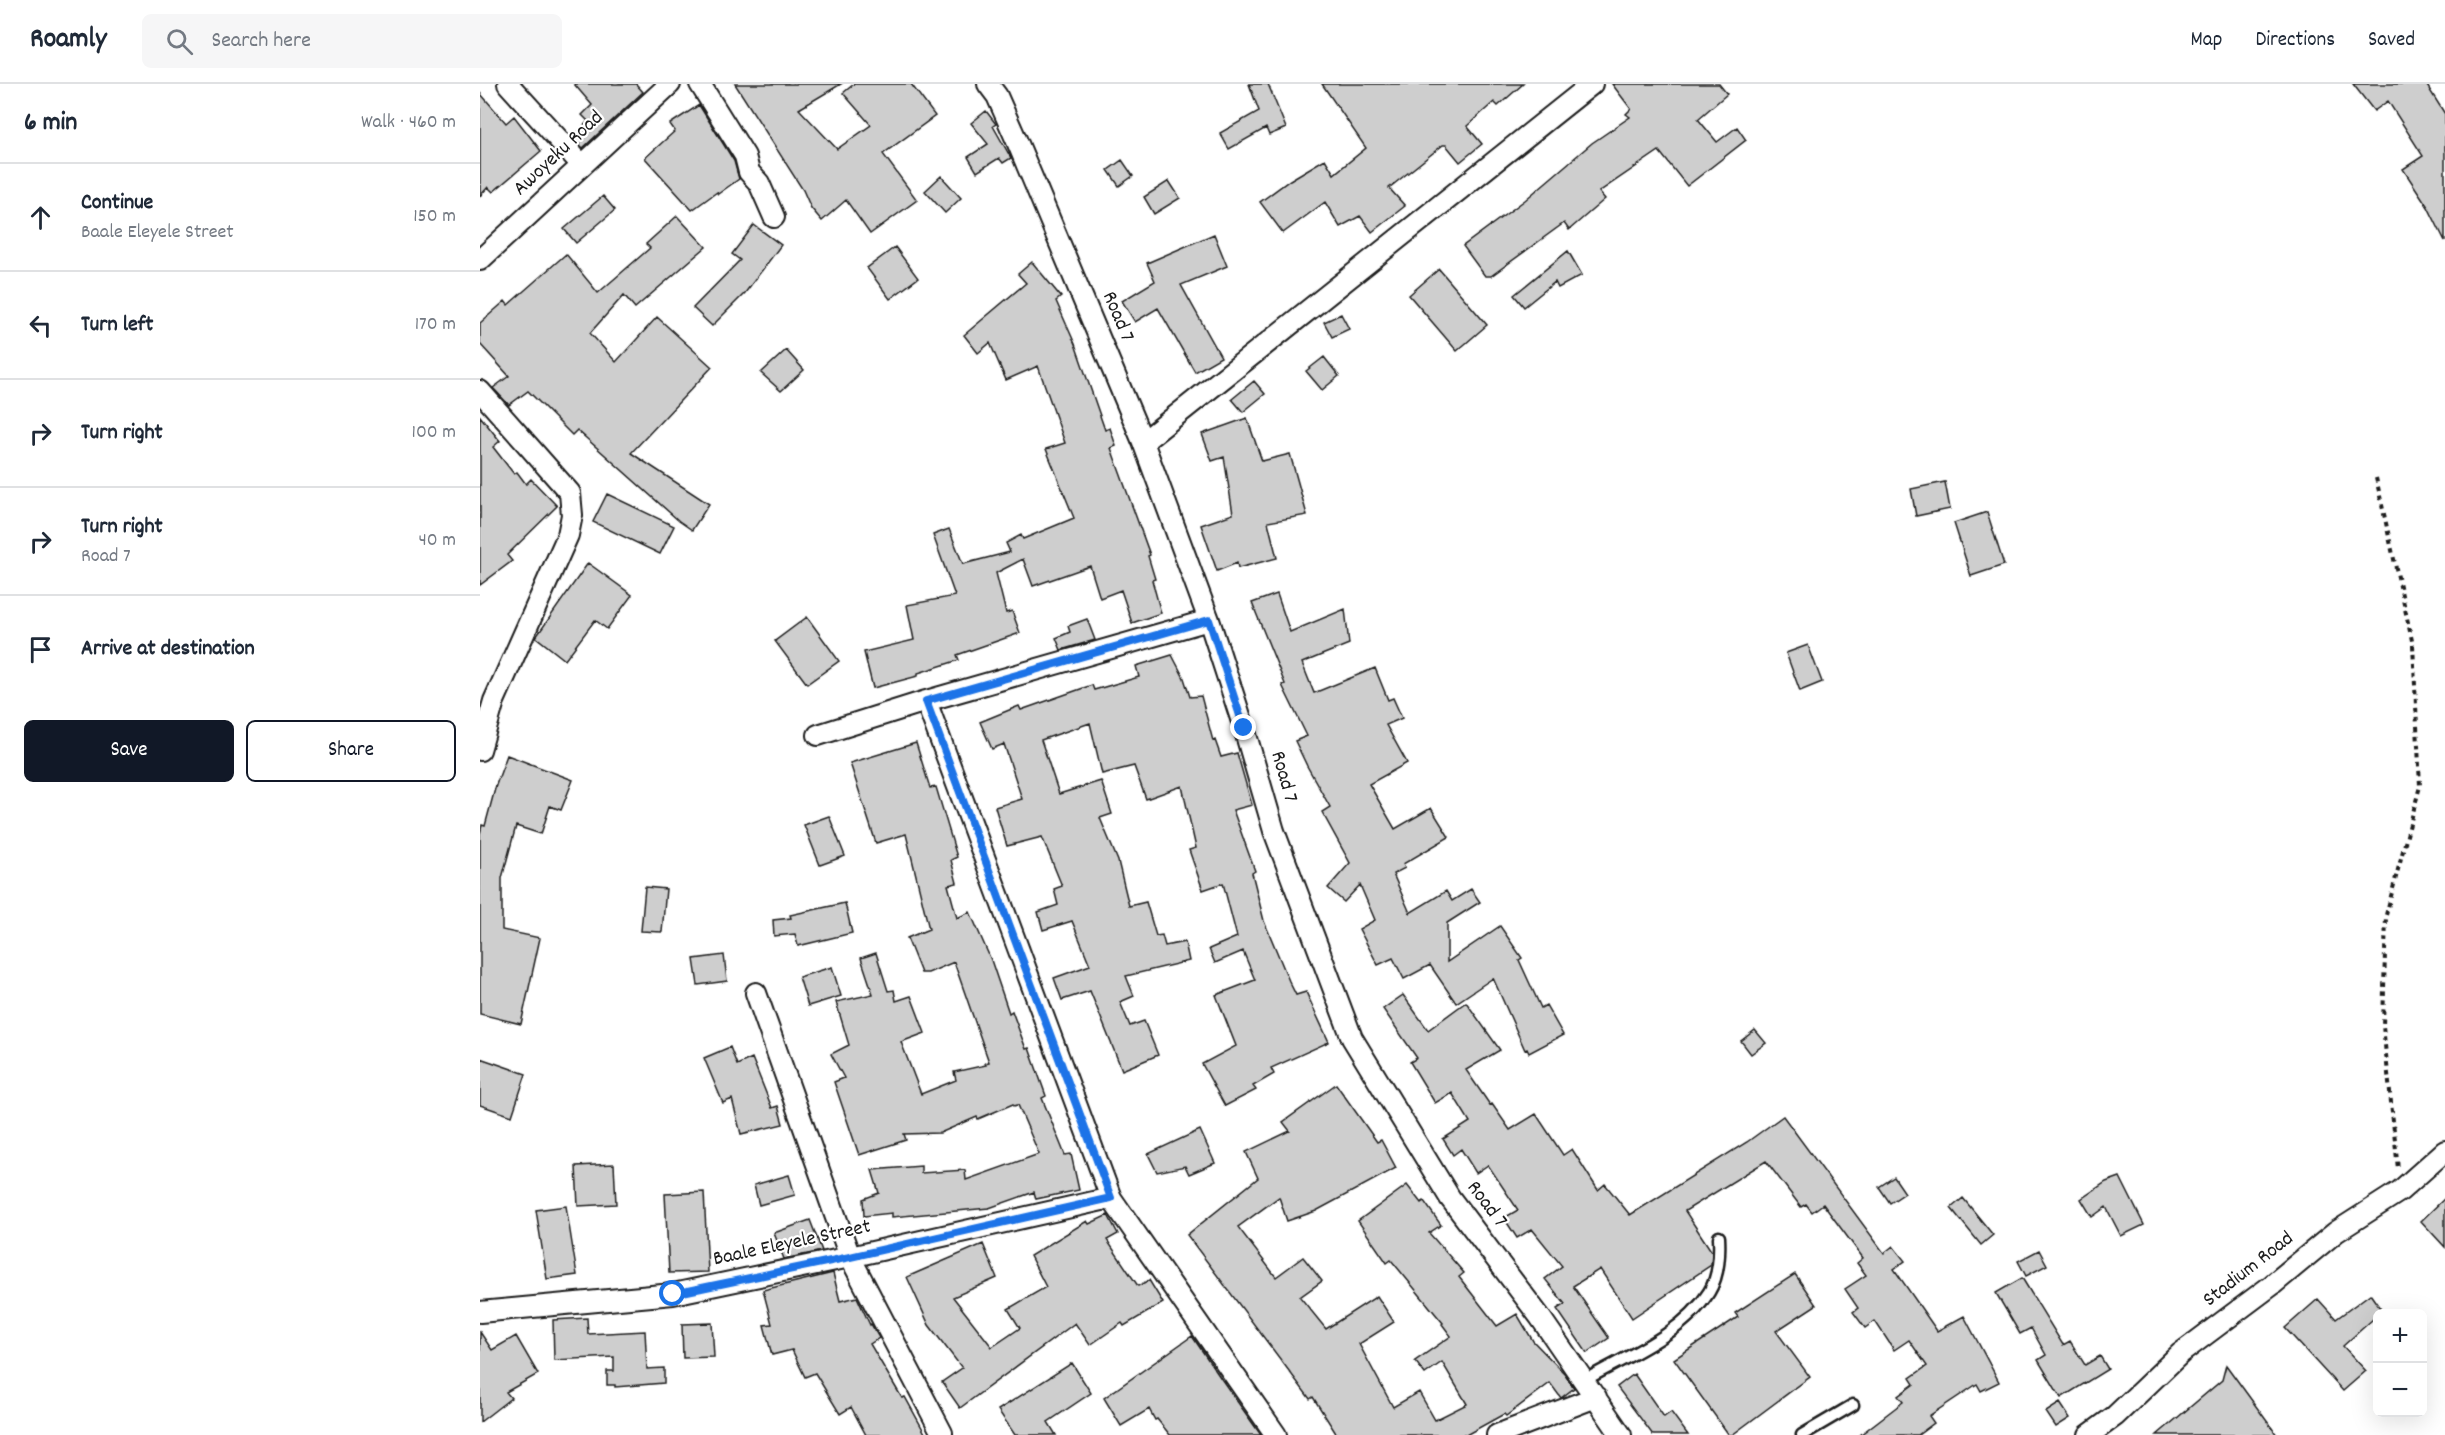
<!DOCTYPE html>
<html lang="en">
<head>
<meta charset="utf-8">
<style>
  body { margin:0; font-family:Dekko,sans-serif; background:#f6f6f7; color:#1f2937 }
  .controls { position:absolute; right:18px; bottom:18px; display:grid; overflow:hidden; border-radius:9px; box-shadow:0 6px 24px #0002 }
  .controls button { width:54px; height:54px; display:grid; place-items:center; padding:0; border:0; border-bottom:2px solid #e0e1e3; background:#fff; color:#1f2937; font:30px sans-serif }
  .stop { position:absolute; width:18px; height:18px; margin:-14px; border:4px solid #1a73e8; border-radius:50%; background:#fff }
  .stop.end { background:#1a73e8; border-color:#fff; box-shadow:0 2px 6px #0008 }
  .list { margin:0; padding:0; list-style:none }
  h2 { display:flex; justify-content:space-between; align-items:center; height:78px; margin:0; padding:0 24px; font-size:26px }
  h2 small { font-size:20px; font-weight:400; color:#747a83 }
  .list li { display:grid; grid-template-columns:39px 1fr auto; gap:18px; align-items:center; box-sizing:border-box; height:108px; padding:0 24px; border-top:2px solid #e0e1e3 }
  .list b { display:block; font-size:22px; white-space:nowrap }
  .list p { margin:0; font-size:20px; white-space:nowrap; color:#747a83 }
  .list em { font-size:20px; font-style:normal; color:#747a83 }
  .actions { display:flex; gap:12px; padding:18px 24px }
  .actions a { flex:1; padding:14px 0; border:2px solid #111827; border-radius:9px; text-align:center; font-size:21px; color:#111827 }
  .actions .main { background:#111827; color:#fff }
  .icon { flex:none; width:33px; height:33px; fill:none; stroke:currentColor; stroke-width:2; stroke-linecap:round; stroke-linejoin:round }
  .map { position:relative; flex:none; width:1965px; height:1351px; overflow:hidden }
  header { display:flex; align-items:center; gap:36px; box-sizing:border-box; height:84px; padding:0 30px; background:#fff; border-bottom:2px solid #e0e1e3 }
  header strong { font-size:28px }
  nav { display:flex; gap:33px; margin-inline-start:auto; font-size:21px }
  .search { width:420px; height:54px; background:#f6f6f7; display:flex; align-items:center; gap:15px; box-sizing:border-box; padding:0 21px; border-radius:9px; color:#747a83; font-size:22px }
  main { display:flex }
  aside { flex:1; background:#fff }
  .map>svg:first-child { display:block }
</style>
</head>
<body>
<header>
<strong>Roamly</strong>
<div class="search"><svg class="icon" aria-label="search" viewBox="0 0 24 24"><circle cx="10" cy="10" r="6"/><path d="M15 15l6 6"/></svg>Search here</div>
<nav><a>Map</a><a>Directions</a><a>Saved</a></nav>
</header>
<main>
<aside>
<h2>6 min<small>Walk · 460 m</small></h2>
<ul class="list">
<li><svg class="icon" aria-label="ahead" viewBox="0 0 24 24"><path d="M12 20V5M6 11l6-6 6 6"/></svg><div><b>Continue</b><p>Baale Eleyele Street</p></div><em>150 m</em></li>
<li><svg class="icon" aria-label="left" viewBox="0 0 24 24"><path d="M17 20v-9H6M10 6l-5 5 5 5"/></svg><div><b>Turn left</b></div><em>170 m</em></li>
<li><svg class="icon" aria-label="right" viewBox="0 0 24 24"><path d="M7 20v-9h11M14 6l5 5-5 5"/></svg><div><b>Turn right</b></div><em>100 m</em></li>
<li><svg class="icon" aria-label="right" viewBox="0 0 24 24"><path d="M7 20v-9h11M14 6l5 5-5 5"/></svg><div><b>Turn right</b><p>Road 7</p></div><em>40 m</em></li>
<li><svg class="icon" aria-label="arrive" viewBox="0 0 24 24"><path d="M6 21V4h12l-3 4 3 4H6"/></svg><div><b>Arrive at destination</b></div></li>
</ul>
<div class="actions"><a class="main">Save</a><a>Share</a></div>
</aside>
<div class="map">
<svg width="1965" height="1351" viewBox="0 0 1965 1351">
  <rect width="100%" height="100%" fill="#fff"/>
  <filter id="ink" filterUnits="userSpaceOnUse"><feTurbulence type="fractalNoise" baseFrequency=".0167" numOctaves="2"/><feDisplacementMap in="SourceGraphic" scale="12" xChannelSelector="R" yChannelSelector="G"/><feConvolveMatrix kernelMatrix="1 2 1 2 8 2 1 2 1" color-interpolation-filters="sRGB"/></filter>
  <g filter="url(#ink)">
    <path fill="#cecece" stroke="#1c1c1c" stroke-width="1.5" d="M94,0h62l7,8 -60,56 -10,-10 15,-17 -6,-6 10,-10z
      M255,0h106l-42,25 38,40 34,-24 -28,-32 11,-9h57l24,32 -52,38 34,46 -47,34 -24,-34 -24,21 -11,-13 -8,-18z
      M769,0h19l18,44 -17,7 -3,-7 -37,21 -9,-16 39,-22z
      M842,0h201l-25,22 -4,-4 -27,24 15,18 -22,18 -14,-17h-3l-54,43 16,18 -33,26 -12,-16 -20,11 -15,-25 -42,31 -23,-31 30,-22 35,-21 9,15 32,-26z
      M1132,0h107l8,10 -29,25 19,23 20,-15 9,13 -59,46 -28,-35 -60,41 6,7 -36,31 -5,-7 -73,53h-6l-22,-30 62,-46 67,-57 38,-26 -4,-3 5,-5z
      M1873,0h73l19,30v127l-17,-34 -25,-38 20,-13 -35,-55 -14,10z
      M0,9l26,30 8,-7 27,35 -48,41 -5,-5 -8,9z
      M219,21l35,56 5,18 -21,15 -1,-2 -25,18 -47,-52 30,-27 -5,-7z
      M506,27l10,13 -3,2 18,32 -8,5 -4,-5 -22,14 -9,-15 20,-13 -17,-21z
      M642,76l11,16 -14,10 -11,-16z
      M461,92l20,22 -16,15 -20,-22z
      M689,97l11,17 -26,16 -10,-17z
      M123,112l12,14 -39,33 -12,-14z
      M197,132l29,31 -71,61 -11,-13 -34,38 26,29 41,-45 55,50 -81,86 78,51 -17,26 -13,-9 -102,-91 -5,5 -44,-44 -19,14 -16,-17 16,-12 -29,-32v-21l25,-22 3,4 58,-51 32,39 52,-45 -4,-4z
      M274,141l27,20 -36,48 -33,33 -19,-18 47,-48 -8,-6z
      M734,150l13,32 -46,19 40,72 -26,15 -37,-64 -23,14 -13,-21 33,-20 -8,-18z
      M415,163l23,31 -28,21 -23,-31z
      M1088,167l14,24 -24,13 -3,-6 -31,25 -10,-12z
      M552,178l29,35 -5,4 19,43 30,86 5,-2 6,18 -5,2 39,107 -2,1 7,23 -3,1 9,33 -29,10 -11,-33 -21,8 -10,-32 -57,20 -10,-27 -27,14 10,40 6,-2 8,22 -63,22 2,5 -41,13v3l-45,12 -9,-36 50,-12 -7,-35 48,-9 -22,-61 16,-6 14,35 47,-12 -4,-9 15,-8 2,4 51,-21 -28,-69 19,-6 -27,-77 -32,14 -16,-37 -12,10 -14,-18 62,-52 -8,-9z
      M959,185l48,56 -30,26 -48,-56z
      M861,230l8,15 -17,8 -8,-15z
      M306,266l18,20 -23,21 -20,-18z
      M844,273l15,19 -17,14 -16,-19z
      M774,297l11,13 -22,18 -11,-13z
      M0,332l20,25 -7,6 21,27 3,-2 9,12 5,-5 26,27 -50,49 5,6 -32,24z
      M767,334l15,43 28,-7 17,61 -39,7 9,36 -39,10 -1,-5 -20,8 -16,-46 32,-11 -9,-57 -12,4 -10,-27z
      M1465,398l5,27 -34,7 -5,-27z
      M127,410l67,32 -14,28 -67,-32z
      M1507,428l17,53 -33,11 -17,-53z
      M108,479l44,32 -25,34 -12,-9 -30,40 -29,-23z
      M797,510l13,38 55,-23 4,35 -47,19 12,30 61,-25 13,32 5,-2 9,20 -16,7 21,38 -38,21 26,45 36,-21 18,29 -46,27 2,4 -12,6 17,39 36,-22 6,10 19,-12 9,13 -33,21v39l53,-36 22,32 -3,2 22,48 5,-3 17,30 -34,18 -2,-4 -2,1 -32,-72 -37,25 -26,-38 -26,14 -11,-21 -15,7 -19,-36 16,-9 -15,-35 -16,17 -16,-14 22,-25 -28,-51 8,-5 -23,-41 -12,-25 12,-5 -25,-51 3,-1 -33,-81z
      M327,533l32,44 -32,23 -32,-43z
      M607,535l8,21 -34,10 -5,-12 14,-6 -2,-6z
      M1328,561l14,37 -22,9 -14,-38z
      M692,571l12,23 6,19 11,-1 12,45 2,-1 6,17 16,-4 15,52 -19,5 22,61 -3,2 12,48 25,60 7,14 10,-3 23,50 -58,26 3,6 -21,12 3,4 -31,16 -23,-42 34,-18 -20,-51 39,-15 -12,-29 -28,12 -6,-14 28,-12 -14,-54 -20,7 -14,-40 7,-2 -14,-62 -36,13 -12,-33 -32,8 -12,-51 -49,17 18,54 42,-13 11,33 -12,4 18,43 11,45 17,-4 10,34 6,-1 3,11 20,-4 4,19 -63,15 8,20 -14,6 10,24 14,-5 14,34 -36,15 -32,-79 -28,9 -8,-22 36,-13 -18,-44 -29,9 -5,-18 20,-7 -4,-16 8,-3 -20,-49 -35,9 -12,-39 27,-8 -18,-55 -12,5 -12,-27 39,-16 2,4 71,-25 2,5 45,-13 -3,-11z
      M436,659l14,45 6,-1 21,70 -6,3 6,23 -9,2 9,33 13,-6 21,48 18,53 3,-2 14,38 3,-1 17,48 -4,2 23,57 6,-1 8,36 -43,9 -2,-7 -45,16 -97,9v-4l-28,3 -1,-17 16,-6 -7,-23 49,-4v7l44,-3 1,10 73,-26 -21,-49 -4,1 -1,-2 -35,15 -1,-2 -37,16 -36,1 2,6 -47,15 -25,-73 10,-4 -13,-24 18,-9 -13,-43 37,-8 -12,-36 15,-5 12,38 6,-1 2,11 15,-5 14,37 -24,9 20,52 35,-14 -2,-8 32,-7 -1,-2 4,-1 -35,-100 -26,11h-7l-14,-35 22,-9 -23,-95 -30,9 -26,-80z
      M27,671l66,25 -12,30 -11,-4 -9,28 -25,-8 -14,52v52l38,8 -19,86 -41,-10v-180l2,-9 3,1 11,-41z
      M349,732l16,40 -25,9 -16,-40z
      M165,803l21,2 -4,43 -21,-1z
      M365,819l7,30 -54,13 -3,-12 -21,2 -1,-16 18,-2 -1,-3z
      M244,871l3,26 -29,4 -4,-26z
      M352,883l9,29 -33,10 -9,-29z
      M923,911l25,35 38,-28 34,48 -34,20 24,35 2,-1 18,26 26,-16 27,41 9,-6 26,41 7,-6 25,31 117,-73 36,-26 101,137 9,-7 12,15 -11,8 43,62 27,-15 35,66 -18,9 -4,-7 -48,32 5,7 -16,12h-58l43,-33 -5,-6 16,-12 -4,-6 17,-12 -18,-26 -15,10 -19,-29 -10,7 -12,-16 5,-4 -13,-19 21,-14 -9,-12 6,-5 -40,-54 -11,8 -6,-8 -5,3 -35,-46 -81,50 27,41 -1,13 -79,53 -32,-49 -27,17 36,52 -22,15 -30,-44 8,-5 -20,-25 17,-13 -30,-37 -15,9 -13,-20 14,-8 -30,-45 -12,8 -15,-24 -8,6 -10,-16 27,-17 -18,-29 -17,10 -25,-41 7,-4 -34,-49z
      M1275,946l11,13 -15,11 -10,-13z
      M250,963l7,18 15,-7 20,50 6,-2 5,18 -42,10 -9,-35 -9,4 -19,-45z
      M0,974l46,16 -14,42 -32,-11z
      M856,1000l41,58 4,-2 15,28 -80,43 -29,10 -8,-24 -41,30 38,50 27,-20 19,24 -22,16 26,32 51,-33 17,26 -35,22 34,63 26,-15 16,28 32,-16 -25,-42 -17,12 -10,-13 36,-25 -9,-12 1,-1 -52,-63 -4,3 -29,-42 49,-36 14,18 3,-2 17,24 -12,8 35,40 -5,4 38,49 20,-12 16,27 32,33 9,14 -13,10 -11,-15 -44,33 -2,-2 -38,21h-129l-24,-38 -3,2 -123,-164 71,-57 -12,-26 44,-21 -7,-9z
      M720,1046l15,33 -26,11 -4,-8 -28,6 -9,-18z
      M134,1080l2,40 -38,2 -2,-40z
      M309,1091l6,20 -36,10 -5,-20z
      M1414,1093l11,16 -15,10 -11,-16z
      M1640,1093l24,48 -23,11 -15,-29 -14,10 -11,-18 25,-17z
      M224,1108l4,80 -39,1 -4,-79z
      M1483,1114l30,37 -12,10 -30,-37z
      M1965,1114v49l-24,-26z
      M86,1122l11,69 -30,4 -11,-69z
      M628,1131l10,19 -11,6 31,46 11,-6 14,23 -39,23 -2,-3 -32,22 -15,-22 -115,85 -18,-26 20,-14 -33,-43 -22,-48 76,-33 14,34 -44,19 39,50 28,-19 -12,-19 38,-22 -16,-31 57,-35 2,3z
      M330,1136l12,31 -38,8 -10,-26z
      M1559,1166l8,15 -21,11 -8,-15z
      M353,1189l7,28 17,-4 13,28 1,-1 8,14 -9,6 32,54 3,-1 21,38h-60l-15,-28 -11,7 -25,-41 -10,4 -13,-27 -20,5 -8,-30 8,-1 -9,-34z
      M1315,1190l21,31 -40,26 34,46 -78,58h-3l-55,-76 64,-42 -3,-4z
      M1542,1194l41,67 7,-4 15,24 15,-9 8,13 -47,29 -23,-38 8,-5 -15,-27 -11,6 -24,-41z
      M1890,1210l12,17 -39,35 23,25 -23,20 -58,-63 33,-29 18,20z
      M107,1234l1,16 57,-3 2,38 17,-1v15l-49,4v-2h-8v-14h7v-14l-60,3 -1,-40z
      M232,1239l2,34 -31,1 -1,-34z
      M0,1248l12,18 24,-14 22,38 -32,18 5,6 -31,24z
      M712,1252l30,44 39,55h-91l-13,-16 -2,1 -6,-11 -28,17 -17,-28z
      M592,1279l19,30 -43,29 8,13h-41l-17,-25z
      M1746,1281l51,70h-120l65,-55z
      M1154,1290l30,43 7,-5 17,23h-35l-36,-48z
      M1580,1319l10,15 -14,9 -10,-15z"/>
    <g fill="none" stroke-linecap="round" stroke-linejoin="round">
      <g stroke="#1c1c1c" stroke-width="15">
        <path id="lane" d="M1105,1296c42,-24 98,-46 124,-88 10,-16 11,-36 10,-55
          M1322,1351l51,-30"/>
      </g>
      <g stroke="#1c1c1c" stroke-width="24">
        <path id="street" d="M28,0l74,81
          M220,0l45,72 4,16 10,11 15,34
          M508,0l9,12 19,43 127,303 66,178 35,108 30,103 78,207 98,160 90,119 81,118
          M0,176l190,-176
          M0,307l90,102 2,22 -4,20 -74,166 -14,49
          M663,358l449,-358
          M446,617l185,497 165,237
          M338,651l108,-34 283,-81
          M276,909l94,264 92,176
          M0,1228l193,-18 177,-37 261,-59
          M1017,1351l99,-38
          M1609,1351l26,-19 66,-63 91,-68 64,-53 64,-41 45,-40"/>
      </g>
      <path stroke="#1c1c1c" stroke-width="4" stroke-dasharray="4.5 4.5" stroke-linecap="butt" d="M1896,394l37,167 7,141 -34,129 -3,111 15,143"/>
      <use href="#lane" stroke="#fff" stroke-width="10"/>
      <use href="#street" stroke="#fff" stroke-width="20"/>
    </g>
  </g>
  <g fill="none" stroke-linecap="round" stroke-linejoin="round" filter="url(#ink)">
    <path stroke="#1a73e8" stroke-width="8" d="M193,1210l177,-37 261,-59 -185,-497 283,-81 35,108"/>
  </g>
  <g text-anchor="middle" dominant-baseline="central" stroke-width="4.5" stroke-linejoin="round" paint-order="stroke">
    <g font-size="21" fill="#1c1c1c" stroke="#fff">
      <text transform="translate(79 70) rotate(-43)">Awoyeku Road</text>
      <text transform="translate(637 233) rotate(67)">Road 7</text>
      <text transform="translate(803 693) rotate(74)">Road 7</text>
      <text transform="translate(1006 1121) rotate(53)">Road 7</text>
      <text transform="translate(312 1160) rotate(-12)">Baale Eleyele Street</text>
      <text transform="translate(1769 1186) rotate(-38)">Stadium Road</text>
    </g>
  </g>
</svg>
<div class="controls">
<button>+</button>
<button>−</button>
</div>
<div class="stop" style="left:193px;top:1210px"></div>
<div class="stop end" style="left:764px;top:644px"></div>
</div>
</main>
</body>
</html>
